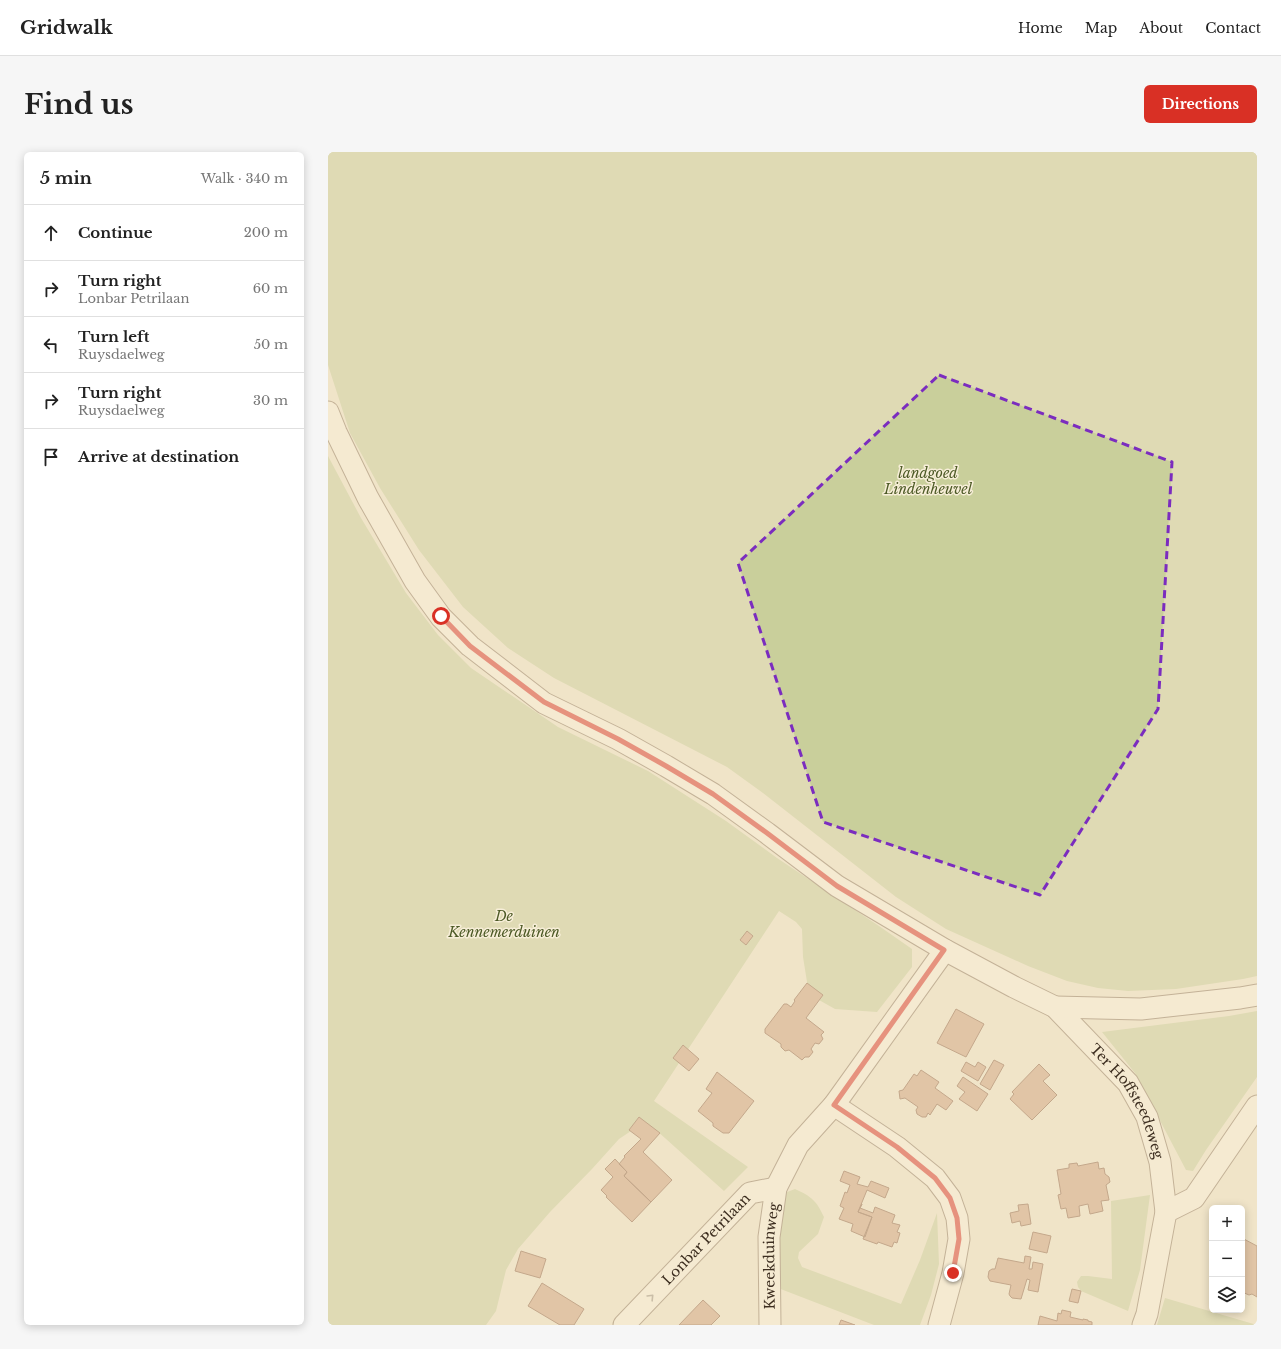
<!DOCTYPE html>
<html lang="en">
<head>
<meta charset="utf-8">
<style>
  body { margin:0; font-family:"Libre Baskerville",serif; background:#f6f6f6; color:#222 }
  .controls { position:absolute; right:12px; bottom:12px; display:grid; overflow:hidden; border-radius:6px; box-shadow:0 2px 10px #0003 }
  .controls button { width:36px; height:36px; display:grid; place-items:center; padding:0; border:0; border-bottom:1px solid #e0e0e0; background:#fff; color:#222; font:20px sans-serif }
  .stop { position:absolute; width:12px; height:12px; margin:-9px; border:3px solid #d93025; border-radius:50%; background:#fff }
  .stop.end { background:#d93025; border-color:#fff; box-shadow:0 1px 4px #0008 }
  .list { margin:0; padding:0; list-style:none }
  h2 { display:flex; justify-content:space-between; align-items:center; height:52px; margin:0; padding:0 16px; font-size:17px }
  h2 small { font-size:13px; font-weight:400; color:#767676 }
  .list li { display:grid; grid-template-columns:26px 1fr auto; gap:12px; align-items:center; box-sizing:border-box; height:56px; padding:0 16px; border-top:1px solid #e0e0e0 }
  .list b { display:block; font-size:15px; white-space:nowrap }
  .list p { margin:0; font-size:13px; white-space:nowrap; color:#767676 }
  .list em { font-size:13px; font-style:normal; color:#767676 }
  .icon { flex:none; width:22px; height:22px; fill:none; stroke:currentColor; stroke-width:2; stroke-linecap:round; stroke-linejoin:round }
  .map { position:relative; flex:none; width:929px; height:1173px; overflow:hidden; border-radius:6px }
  header { display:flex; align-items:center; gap:24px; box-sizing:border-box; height:56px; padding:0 20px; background:#fff; border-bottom:1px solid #e0e0e0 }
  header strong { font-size:19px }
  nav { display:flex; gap:22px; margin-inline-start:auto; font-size:14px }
  .intro { display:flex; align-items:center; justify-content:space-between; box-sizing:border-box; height:96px; padding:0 24px }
  h1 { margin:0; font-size:28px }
  .button { padding:10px 18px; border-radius:6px; background:#d93025; color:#fff; font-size:14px; font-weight:700 }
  main { display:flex; gap:24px; padding:0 24px }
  aside { flex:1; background:#fff; border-radius:6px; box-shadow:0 2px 10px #0003 }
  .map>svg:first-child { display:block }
</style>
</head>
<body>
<header>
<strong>Gridwalk</strong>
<nav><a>Home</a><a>Map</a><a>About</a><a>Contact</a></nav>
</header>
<div class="intro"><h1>Find us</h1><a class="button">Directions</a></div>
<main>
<aside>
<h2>5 min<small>Walk · 340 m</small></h2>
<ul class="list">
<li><svg class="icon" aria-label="ahead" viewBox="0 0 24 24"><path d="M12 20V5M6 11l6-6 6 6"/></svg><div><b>Continue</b></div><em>200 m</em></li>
<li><svg class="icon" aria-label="right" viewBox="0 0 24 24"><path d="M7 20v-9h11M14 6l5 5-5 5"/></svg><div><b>Turn right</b><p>Lonbar Petrilaan</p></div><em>60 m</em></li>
<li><svg class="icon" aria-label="left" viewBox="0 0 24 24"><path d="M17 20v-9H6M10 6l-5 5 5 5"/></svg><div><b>Turn left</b><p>Ruysdaelweg</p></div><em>50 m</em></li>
<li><svg class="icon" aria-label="right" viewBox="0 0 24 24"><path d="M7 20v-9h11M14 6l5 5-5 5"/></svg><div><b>Turn right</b><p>Ruysdaelweg</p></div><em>30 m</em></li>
<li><svg class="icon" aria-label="arrive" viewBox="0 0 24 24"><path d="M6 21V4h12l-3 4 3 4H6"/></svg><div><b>Arrive at destination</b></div></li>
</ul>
</aside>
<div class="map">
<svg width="929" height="1173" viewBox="0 0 929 1173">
  <rect width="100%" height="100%" fill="#f0e4c8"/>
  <path fill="#c9cf9b" d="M0,0h929v824l-14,3 -67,10 -48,2 -30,-3 -31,-7 -39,-15 -82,-37 -50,-32 -133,-104 -36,-26 -173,-89 -46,-30 -45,-41 -44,-57 -39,-62 -30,-55 -22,-68z
    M0,304l33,62 45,75 32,42 33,33 87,59 90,44 78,50 51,37 102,68 33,23v18l-35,45 -42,-3 -16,-9 -11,-12 -5,-31 -1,-28 -6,-7 -17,-11 -125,190 94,66 -24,24 -68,-61 -25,1 -12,8 -27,30 -42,43 -32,37 -12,21 -10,41 -10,14h-158z
    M929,859v66l-51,73 -13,21 -7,-1 -51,-97 -33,-41 127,-16z
    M467,1037c17,8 21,11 29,28l-6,17 -19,18 -1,6 4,9 99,37 19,-44 17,-47 2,51 -8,31 -11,30h-46l-96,-37 4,-94z
    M822,1043l-10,75 -12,41 -47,-20 -3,-4 -1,-5 4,-6h7l24,3 -1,-78z
    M837,1146l92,27h-100z"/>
  <path fill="#cf9f7d" stroke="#8d5f41" d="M419,779l6,5 -7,9 -6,-5z
    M479,831l16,12 -17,23 18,14 -3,3 2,4 -4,5 -4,-1 -4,6 2,3 -4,5h-4l-3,3 -13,-10 -4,1 -4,-4v-3l-16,-11v-4l19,-25h3l4,3 4,-6 -1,-1z
    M628,857l28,15 -18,33 -29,-14z
    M355,893l16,14 -10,12 -16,-13z
    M666,908l10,5 -14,25 -10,-6z
    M638,910l9,5 3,-5 8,5 -8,14 -17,-10z
    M711,912l11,11 -7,6 14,14 -25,25 -22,-21 4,-5 -2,-2z
    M593,918l18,12 -4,6 18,13 -7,9 -9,-6 -7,11 -2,-2 -2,4h-4l-5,-3 -1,-4 2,-3 -13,-9 -5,1 -1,-8 4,-1 11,-16 3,2z
    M389,920l37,29 -25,32h-6l-10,-7v-3l-15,-12 14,-18 -6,-4z
    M635,925l25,17 -11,17 -18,-12 6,-7 -8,-6z
    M311,965l21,16 -17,19 29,28 -21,22 -27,-26 3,-4 -8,-8 6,-7 -1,-1 17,-17 -12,-9z
    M287,1007l12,13 -3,4 27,26 -19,20 -26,-25 1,-1 -6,-6 12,-13 -8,-8z
    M770,1010l1,7 5,-1 1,6 4,3 1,5 -4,3 3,15 -8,1 2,10 -13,3 -2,-10 -9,2 1,10 -12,2 -2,-10 -5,1 -3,-14 3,-1 -4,-24 12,-2v-4l8,-1 1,3z
    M516,1019l16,6 -3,7 11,3 3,-6 18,7 -4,10 -18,-8 -9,22 14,5 -7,20 -14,-6 2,-7 -14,-5 5,-11 -4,-2 5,-14 2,1 3,-8 -10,-4z
    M534,1052l-2,4 13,5 2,-6 20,8 -3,8 8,2 -3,7 3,1 -3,10 -3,-1 -2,5 -14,-5 -1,2 -14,-5 9,-22 -14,-5z
    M700,1052l3,20 -10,2 -1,-5 -8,2 -2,-10 9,-2 -1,-6z
    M705,1080l18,4 -4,17 -18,-4z
    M914,1086l15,8v51l-5,-3 -3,1 -7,-3z
    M193,1099l25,8 -6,19 -25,-7z
    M697,1104l6,1 -2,12h3l1,-7 10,2 -5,28 -10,-2 2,-10 -3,-1 -6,20 -9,-1 -2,-2 -1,-2 2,-9 -21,-4 -2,-4 1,-6 3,-2h3l3,-11 26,5z
    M214,1131l42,26 -10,16h-14l-32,-19z
    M744,1137l9,2 -3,12 -9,-2z
    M375,1148l17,16 -9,9h-32z
    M734,1158l9,2 -1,5 13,3v-1l5,1v1l4,1v3h-54l2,-9 17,5 1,-8 3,1z
    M513,1168l14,5h-16z"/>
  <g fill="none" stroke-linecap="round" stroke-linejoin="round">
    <g stroke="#8d765c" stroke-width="23">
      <g id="minor">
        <path id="s1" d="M0,260l8,20 32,66 47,83 26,36 29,29 74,57 74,36 48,27 47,28 54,39 70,53 108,64 69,37 41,20 73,76 19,34 13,45 6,50 -19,102 -4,11"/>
        <path d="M727,855l86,2 99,-11 17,-3"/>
        <path d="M506,953l63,42 38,31 15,20 7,20 2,21 -6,34 -14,52"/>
        <path d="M838,1060l28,-14 63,-92"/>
        <path id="s2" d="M296,1173l126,-132 26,-5"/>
        <path id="s3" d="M442,1173l-1,-88 7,-49 22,-43 36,-40 111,-155"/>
      </g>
    </g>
    <use href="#minor" stroke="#faf1dc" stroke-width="21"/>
  </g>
  <defs><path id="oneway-chevron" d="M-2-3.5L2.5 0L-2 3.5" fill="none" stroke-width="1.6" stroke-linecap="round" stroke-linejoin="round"/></defs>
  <use stroke="#9c907e" href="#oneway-chevron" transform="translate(323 1145) rotate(-46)"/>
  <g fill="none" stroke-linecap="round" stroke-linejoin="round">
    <path stroke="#d93025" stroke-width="5" d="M113,464l29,30 74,56 74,37 48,27 47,28 54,39 70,53 107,64 -110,155 63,42 38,31 15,20 7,20 2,21 -6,34"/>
  </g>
  <path d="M0 0H929V1173H0ZM611,223l233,87 -14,247 -118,186 -217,-73 -85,-259z" fill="#f0e4c8" fill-opacity=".55" fill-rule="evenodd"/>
  <path fill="none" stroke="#7b2cbf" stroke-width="3" stroke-dasharray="8 5" stroke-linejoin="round" d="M611,223l233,87 -14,247 -118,186 -217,-73 -85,-259z"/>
  <g text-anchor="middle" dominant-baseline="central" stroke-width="3" stroke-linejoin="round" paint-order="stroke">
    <g font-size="14" font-style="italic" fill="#4d5a26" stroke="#f7eed8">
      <text x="600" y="321">landgoed<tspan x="600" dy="16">Lindenheuvel</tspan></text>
      <text x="176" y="764">De<tspan x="176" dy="16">Kennemerduinen</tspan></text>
    </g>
    <g font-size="14" fill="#3d2e20" stroke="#f7eed8">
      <text stroke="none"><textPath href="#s1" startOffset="1086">Ter Hoffsteedeweg</textPath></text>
      <text stroke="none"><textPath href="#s2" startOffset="119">Lonbar Petrilaan</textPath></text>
      <text stroke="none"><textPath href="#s3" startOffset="69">Kweekduinweg</textPath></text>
    </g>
  </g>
</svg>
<div class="controls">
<button>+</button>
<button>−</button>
<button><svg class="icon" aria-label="layers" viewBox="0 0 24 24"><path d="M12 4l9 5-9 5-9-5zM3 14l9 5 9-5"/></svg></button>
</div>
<div class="stop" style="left:113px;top:464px"></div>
<div class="stop end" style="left:625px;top:1121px"></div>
</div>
</main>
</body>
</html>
